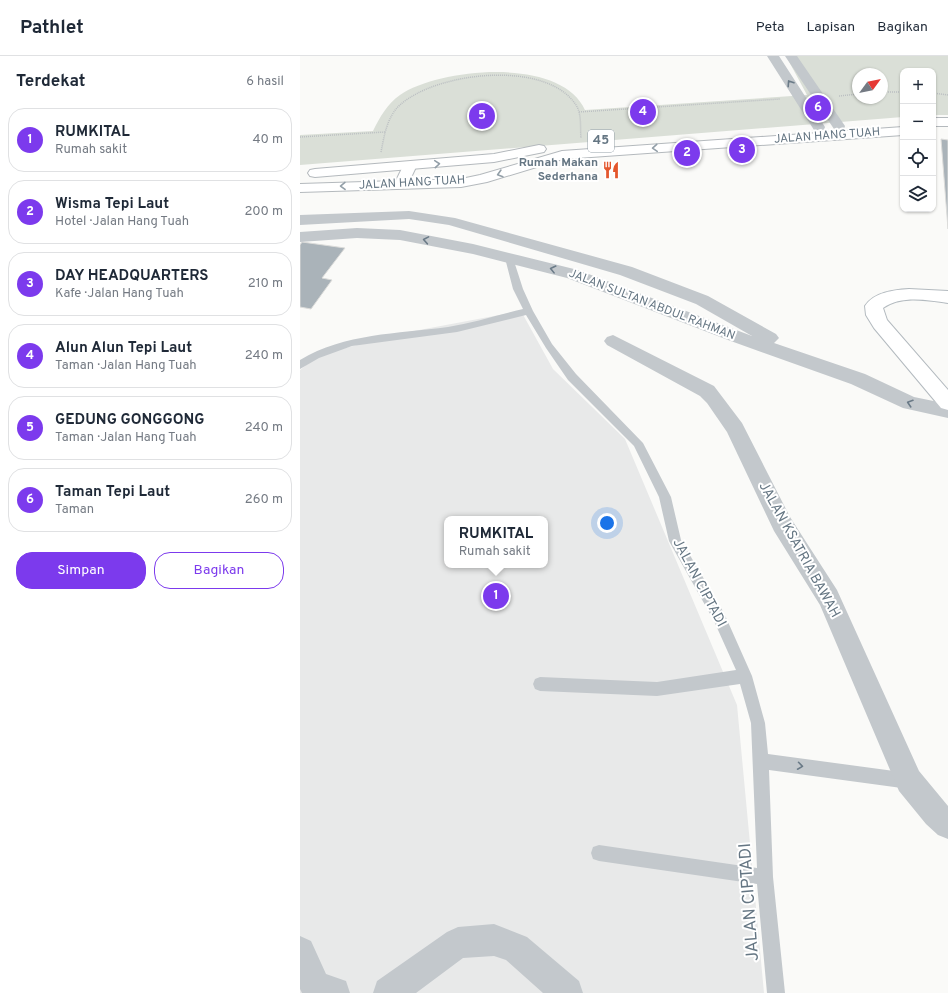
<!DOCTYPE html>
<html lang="id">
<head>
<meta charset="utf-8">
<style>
  body { margin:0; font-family:Overpass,sans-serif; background:#f6f6f7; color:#1f2937 }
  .controls { position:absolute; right:12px; top:12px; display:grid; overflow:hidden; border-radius:8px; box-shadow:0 1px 3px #0004 }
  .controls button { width:36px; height:36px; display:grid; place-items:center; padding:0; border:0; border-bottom:1px solid #e0e1e3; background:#fff; color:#1f2937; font:20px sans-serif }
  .compass { position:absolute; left:552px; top:12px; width:36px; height:36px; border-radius:50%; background:#fff; box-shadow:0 1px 3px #0004; rotate:57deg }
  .you { position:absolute; left:307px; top:467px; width:14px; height:14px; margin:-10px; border:3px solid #fff; border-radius:50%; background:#1a73e8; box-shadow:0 0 0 6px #1a73e833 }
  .badge { display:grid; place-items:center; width:26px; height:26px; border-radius:50%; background:#7c3aed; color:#fff; font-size:13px; font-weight:700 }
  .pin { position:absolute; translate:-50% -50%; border:2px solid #fff; box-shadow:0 1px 4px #0006 }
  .popup { position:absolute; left:144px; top:460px; width:104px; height:52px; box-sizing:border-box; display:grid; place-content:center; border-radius:8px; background:#fff; filter:drop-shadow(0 1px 3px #0005); font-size:13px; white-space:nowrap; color:#747a83 }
  .popup b { font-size:15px; color:#1f2937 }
  .popup::after { content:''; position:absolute; left:50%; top:100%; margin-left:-8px; border:8px solid transparent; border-top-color:#fff }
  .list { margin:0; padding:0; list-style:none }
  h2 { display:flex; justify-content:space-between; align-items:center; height:52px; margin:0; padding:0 16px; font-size:17px }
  h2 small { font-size:13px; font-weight:400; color:#747a83 }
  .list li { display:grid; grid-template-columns:26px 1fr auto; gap:12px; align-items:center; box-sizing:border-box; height:64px; margin:0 8px 8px; padding:0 8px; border:1px solid #e0e1e3; border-radius:16px }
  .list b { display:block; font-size:15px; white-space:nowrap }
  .list p { margin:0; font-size:13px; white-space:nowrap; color:#747a83 }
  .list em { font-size:13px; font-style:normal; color:#747a83 }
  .actions { display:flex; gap:8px; padding:12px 16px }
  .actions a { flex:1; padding:9px 0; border:1px solid #7c3aed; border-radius:16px; text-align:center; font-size:14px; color:#7c3aed }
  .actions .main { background:#7c3aed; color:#fff }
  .icon { flex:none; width:22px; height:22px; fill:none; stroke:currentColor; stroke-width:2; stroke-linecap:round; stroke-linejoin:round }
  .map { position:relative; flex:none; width:648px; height:937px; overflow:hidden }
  header { display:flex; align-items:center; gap:24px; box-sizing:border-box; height:56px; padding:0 20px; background:#fff; border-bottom:1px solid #e0e1e3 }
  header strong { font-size:19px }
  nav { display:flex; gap:22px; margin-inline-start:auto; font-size:14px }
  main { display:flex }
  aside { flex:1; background:#fff }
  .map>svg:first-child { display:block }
</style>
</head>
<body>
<header>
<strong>Pathlet</strong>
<nav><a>Peta</a><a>Lapisan</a><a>Bagikan</a></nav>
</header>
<main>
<aside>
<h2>Terdekat<small>6 hasil</small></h2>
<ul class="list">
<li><span class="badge">1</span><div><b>RUMKITAL</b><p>Rumah sakit</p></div><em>40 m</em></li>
<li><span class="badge">2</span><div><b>Wisma Tepi Laut</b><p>Hotel · Jalan Hang Tuah</p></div><em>200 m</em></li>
<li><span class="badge">3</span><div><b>DAY HEADQUARTERS</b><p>Kafe · Jalan Hang Tuah</p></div><em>210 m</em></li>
<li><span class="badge">4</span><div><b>Alun Alun Tepi Laut</b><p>Taman · Jalan Hang Tuah</p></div><em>240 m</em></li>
<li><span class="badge">5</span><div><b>GEDUNG GONGGONG</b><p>Taman · Jalan Hang Tuah</p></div><em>240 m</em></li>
<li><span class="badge">6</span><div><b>Taman Tepi Laut</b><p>Taman</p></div><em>260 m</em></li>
</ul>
<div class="actions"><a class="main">Simpan</a><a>Bagikan</a></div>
</aside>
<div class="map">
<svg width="648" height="937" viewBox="0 0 648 937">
  <rect width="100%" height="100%" fill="#fafaf8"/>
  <path fill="#e8e9e9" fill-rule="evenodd" d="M221,255l32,58 72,70 112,266 27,288h-464v-623l19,-15 79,-21zM147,463h98v46h-98z"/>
  <path fill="#dadfd7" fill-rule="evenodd" d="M486,0h162v59h-15v-44h-30v46l-603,48v-30l73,-4c7,-14 14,-27 27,-36 40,-27 161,-39 185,15l222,-15zM558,18h24v24h-24z"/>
  <path fill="#aab3b9" stroke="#dcdcda" d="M641,83l7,1v89z
    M2,186l43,6 -23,30 10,2 -21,29 -11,-2v-62z"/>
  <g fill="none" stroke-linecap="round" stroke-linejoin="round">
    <g stroke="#b3babf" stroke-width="2">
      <path id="secondary" d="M609,233l39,2v12c-21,-3 -47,-8 -65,5l4,12 61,70v20l-7,-2 -67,-80 -8,-13 -1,-9c9,-14 29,-16 44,-17z"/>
    </g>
    <g stroke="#b5babe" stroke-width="2">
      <path id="primary" d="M109,107l5,1 2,3 -10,21h-10l-2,-3 10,-21z"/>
    </g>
    <g stroke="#b4b9bd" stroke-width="2">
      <path id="trunk" d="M633,62h15v8h-15z
        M603,71v8l-340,24 -76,23 -26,5 -161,5v-8l161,-5 19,-4 82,-24z
        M239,89l5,1 2,3 -2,3 -50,10 -179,15 -5,-1 -2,-3 2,-3 5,-1 179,-15z"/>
    </g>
    <path stroke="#bbbfc2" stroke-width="1.5" stroke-dasharray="1 1" stroke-linecap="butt" d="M582,36h21
      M633,37l15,2
      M539,40l19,-2
      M279,56l201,-13
      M0,81l85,-5
      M81,96c3,-15 6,-36 19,-47 36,-33 146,-46 176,0 6,9 4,23 5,33"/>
    <path fill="#c3c8cc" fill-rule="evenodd" d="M209,199l4,3 10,31 10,22 19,33 24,30 67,69 28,54 10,43 43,73 28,63 13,47 3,31 141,19 5,3 3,5 -3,5 -5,3 -140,-19 4,107 12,116h-18l-10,-109 -158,-23 -6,-2 -2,-6 2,-6 6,-2 158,23 -6,-145 -11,-39 -83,12 -117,-5 -5,-2 -2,-5 2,-5 5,-2 117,5 79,-12 -22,-49 -45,-80 -10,-44 -25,-51 -66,-66 -22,-32 -20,-33 -69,17 -105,14 -33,12 -19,11v-9c45,-27 97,-26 148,-33 25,-4 50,-12 75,-18l-10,-20 -8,-31z"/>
    <path fill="#c3c8cc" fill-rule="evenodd" d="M109,155l46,7 177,49 76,29 68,38 3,4 -5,5 91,31 49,23 34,7v14l-45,-10 -52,-24 -123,-44 -161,-62 -94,-24 -73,-14 -43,-2 -57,4v-10l57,-4 43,2 73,14 105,26 174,66 -56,-32 -76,-29 -171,-50 -40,-6 -109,6v-10z
      M313,279l101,51 28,37 48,94 47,73 82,181 29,35v33l-10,-4 -12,-11 -27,-33 -79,-186 -46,-74 -47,-99 -20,-29 -7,-7 -93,-51 -3,-4 3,-4z
      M194,868l33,13 52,44 4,12h-40l-37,-33 -12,-4 -31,2 -47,35h-43l4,-12 70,-49 11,-5z
      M0,880l11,5 15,33 20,7 4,12h-48l-2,-4z"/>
    <path fill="#c3c8cc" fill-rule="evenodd" d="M467,0h12l46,71 -1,3h-10z
      M485,0h12l48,70 -1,3h-10z"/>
    <use href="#secondary" fill="#fff" fill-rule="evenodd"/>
    <use href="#primary" fill="#fff" fill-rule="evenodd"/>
    <use href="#trunk" fill="#fff" fill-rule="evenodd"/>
  </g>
  <defs><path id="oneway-chevron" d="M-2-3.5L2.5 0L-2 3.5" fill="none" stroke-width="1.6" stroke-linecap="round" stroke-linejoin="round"/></defs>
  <g stroke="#6a7a87">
    <use href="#oneway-chevron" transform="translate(490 27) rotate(-123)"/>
    <use href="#oneway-chevron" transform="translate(126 184) rotate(-170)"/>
    <use href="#oneway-chevron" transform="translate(253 213) rotate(-166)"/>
    <use href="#oneway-chevron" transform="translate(610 347) rotate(-162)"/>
    <use href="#oneway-chevron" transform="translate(500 710) rotate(8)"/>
  </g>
  <g stroke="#939fa8">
    <use href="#oneway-chevron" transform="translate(355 92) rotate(176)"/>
    <use href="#oneway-chevron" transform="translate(137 108) rotate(-5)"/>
    <use href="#oneway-chevron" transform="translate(200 118) rotate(164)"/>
    <use href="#oneway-chevron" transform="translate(43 130) rotate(179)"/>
  </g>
  <defs>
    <g id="restaurant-bare" transform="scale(1.38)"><path d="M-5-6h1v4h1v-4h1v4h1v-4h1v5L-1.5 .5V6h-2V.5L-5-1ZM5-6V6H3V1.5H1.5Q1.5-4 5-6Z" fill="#e4572e" stroke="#fff" stroke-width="2.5" paint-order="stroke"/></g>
  </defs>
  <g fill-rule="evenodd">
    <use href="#restaurant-bare" x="311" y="114"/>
  </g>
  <g text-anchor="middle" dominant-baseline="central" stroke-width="4" stroke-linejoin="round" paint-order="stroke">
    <g font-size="12" fill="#657683" stroke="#fff">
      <text transform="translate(527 80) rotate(-4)">JALAN HANG TUAH</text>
      <text transform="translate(112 127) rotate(-3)">JALAN HANG TUAH</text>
      <text transform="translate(352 249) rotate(21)">JALAN SULTAN ABDUL RAHMAN</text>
    </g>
    <g font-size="12" font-weight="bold" fill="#657683" stroke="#fff" text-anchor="end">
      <text x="298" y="107">Rumah Makan<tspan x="298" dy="14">Sederhana</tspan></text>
    </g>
    <rect fill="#fff" stroke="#939fa8" stroke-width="1" x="288" y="74" width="26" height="22" rx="3"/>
    <g font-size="13" font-weight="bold" fill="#657683">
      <text x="301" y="85">45</text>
    </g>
    <g font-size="14" fill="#657683" stroke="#fff">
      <text transform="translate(499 494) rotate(61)">JALAN KSATRIA BAWAH</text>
      <text transform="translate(399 527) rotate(62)">JALAN CIPTADI</text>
    </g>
    <g font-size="17" fill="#657683" stroke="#fff">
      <text transform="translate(450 846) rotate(-94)">JALAN CIPTADI</text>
    </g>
  </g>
</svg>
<div class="controls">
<button>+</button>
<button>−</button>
<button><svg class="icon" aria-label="locate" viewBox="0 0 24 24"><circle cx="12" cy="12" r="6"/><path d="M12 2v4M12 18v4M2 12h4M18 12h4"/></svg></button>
<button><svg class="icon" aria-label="layers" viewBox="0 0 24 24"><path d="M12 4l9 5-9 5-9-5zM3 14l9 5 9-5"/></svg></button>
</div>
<svg class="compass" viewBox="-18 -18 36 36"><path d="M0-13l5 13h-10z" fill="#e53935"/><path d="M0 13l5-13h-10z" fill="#747a83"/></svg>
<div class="you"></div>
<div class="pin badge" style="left:196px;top:540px">1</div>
<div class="popup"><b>RUMKITAL</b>Rumah sakit</div>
<div class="pin badge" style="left:387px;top:97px">2</div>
<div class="pin badge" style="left:442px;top:94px">3</div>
<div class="pin badge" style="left:343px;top:56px">4</div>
<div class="pin badge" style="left:182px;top:60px">5</div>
<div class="pin badge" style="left:518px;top:52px">6</div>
</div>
</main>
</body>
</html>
